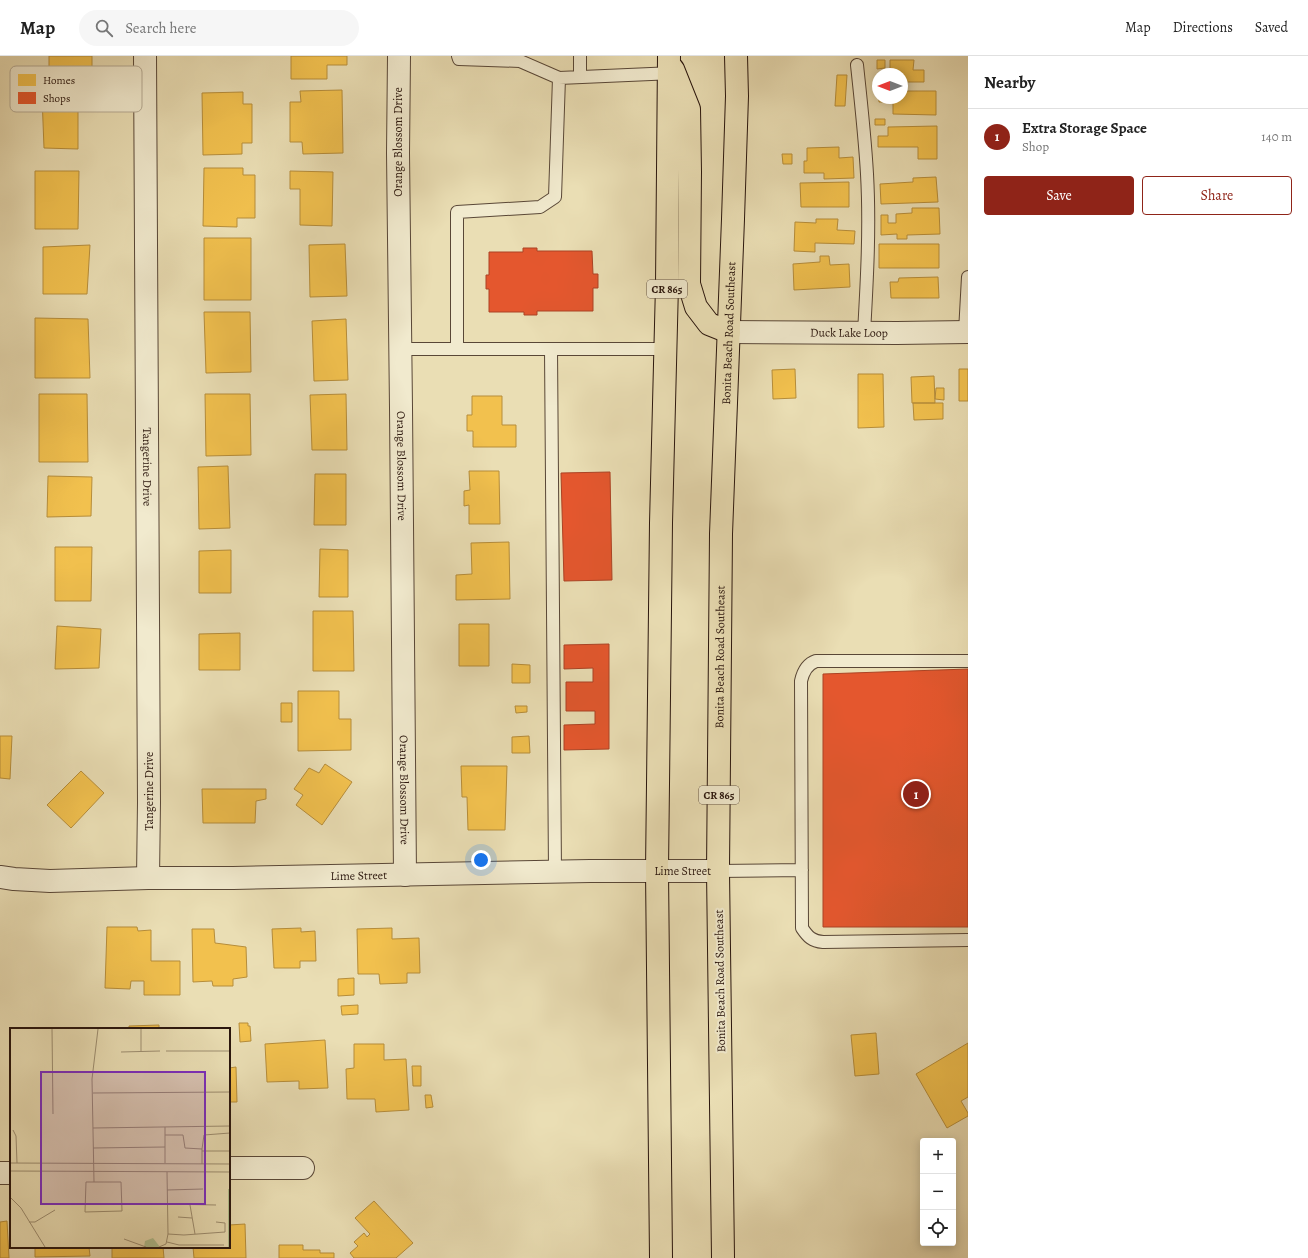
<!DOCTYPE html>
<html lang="en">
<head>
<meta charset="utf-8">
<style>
  body { margin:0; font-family:Alegreya,serif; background:#f6f6f6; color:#222 }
  .controls { position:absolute; right:12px; bottom:12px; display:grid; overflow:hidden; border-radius:4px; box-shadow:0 2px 10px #0003 }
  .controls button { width:36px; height:36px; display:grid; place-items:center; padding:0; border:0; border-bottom:1px solid #e0e0e0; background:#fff; color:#222; font:20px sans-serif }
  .compass { position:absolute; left:872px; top:12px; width:36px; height:36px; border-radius:50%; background:#fff; box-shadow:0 2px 10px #0003; rotate:270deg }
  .you { position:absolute; left:481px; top:804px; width:14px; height:14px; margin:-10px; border:3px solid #fff; border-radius:50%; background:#1a73e8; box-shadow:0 0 0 6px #1a73e833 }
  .badge { display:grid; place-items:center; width:26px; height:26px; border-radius:50%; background:#8f2418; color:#fff; font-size:13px; font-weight:700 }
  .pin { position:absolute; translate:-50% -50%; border:2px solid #fff; box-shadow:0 1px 4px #0006 }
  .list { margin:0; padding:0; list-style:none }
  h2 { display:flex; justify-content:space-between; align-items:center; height:52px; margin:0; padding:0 16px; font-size:17px }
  h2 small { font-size:13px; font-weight:400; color:#767676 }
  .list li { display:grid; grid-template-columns:26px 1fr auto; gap:12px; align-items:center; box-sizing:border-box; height:56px; padding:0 16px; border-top:1px solid #e0e0e0 }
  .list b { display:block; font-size:15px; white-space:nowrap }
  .list p { margin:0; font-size:13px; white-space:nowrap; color:#767676 }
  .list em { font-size:13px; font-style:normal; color:#767676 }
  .actions { display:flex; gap:8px; padding:12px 16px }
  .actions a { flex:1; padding:9px 0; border:1px solid #8f2418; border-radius:4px; text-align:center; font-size:14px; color:#8f2418 }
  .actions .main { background:#8f2418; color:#fff }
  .icon { flex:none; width:22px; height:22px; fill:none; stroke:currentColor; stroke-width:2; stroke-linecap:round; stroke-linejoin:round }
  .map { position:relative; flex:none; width:968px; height:1202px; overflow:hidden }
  header { display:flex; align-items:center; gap:24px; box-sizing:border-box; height:56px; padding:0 20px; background:#fff; border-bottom:1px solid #e0e0e0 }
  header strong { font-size:19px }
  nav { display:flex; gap:22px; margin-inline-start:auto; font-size:14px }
  .search { width:280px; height:36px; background:#f6f6f6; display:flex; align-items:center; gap:10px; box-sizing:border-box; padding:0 14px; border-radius:22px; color:#767676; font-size:15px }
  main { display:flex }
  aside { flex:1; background:#fff }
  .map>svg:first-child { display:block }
</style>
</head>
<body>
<header>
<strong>Map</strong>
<div class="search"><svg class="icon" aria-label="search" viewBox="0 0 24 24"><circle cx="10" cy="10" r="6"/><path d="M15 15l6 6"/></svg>Search here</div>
<nav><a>Map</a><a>Directions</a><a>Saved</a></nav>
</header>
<main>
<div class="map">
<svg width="968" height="1202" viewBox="0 0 968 1202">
  <rect width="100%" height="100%" fill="#eadeb4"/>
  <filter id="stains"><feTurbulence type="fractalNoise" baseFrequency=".005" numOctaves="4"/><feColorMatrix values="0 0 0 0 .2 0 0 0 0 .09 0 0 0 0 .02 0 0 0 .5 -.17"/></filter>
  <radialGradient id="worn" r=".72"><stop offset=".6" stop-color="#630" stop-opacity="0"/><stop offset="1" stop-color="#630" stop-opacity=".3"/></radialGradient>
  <path fill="#f2c14e" stroke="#b68d3a" d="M49,0h43v21l-43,1z
    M291,0h56v9h-20v14h-36z
    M877,4h8v8l-8,1z
    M890,4h24l-1,10h11v12h-22v-8h-12z
    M837,19h10l-2,31h-10z
    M342,34l1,63 -40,1 -1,-12h-12v-40h11l-1,-11z
    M902,35h34v24l-43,-1v-12h-14v-4h23z
    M243,36v12h9v39h-10v11l-39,1 -1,-62z
    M42,40l36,1v52l-34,-1z
    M875,63h10v6h-10z
    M937,70v33h-19v-12h-40v-11h10v-9z
    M839,91v11l14,-1 1,21 -30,1v-6h-20v-12h3v-13z
    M782,98h10v10h-9z
    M204,112h39v7h12v43h-18v9l-34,-1z
    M35,115h44l-1,58h-43z
    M290,115l43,1 -1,54 -32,-1v-36h-10z
    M936,121l2,25 -57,2 -1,-20 33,-2v-4z
    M849,126v25h-48l-1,-24z
    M912,152h27l1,26 -33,1v4h-10v-5l-16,1v-20h7v8h8v-9l16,-1z
    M816,163h22l-1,11 18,1 -1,13 -39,-1v9l-21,-1 1,-29 21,1z
    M204,182h47v62h-47z
    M345,188l2,52 -37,1 -1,-52z
    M879,188h60v24h-60z
    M90,189l-3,49h-44v-47z
    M820,200h9l1,9 19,-1 1,23 -56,3 -1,-26 27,-2z
    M938,221l1,21h-48l-1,-16h8l1,-4z
    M204,256h46l1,60 -45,1z
    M35,262l53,1 2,59h-55z
    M346,263l2,61 -34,1 -2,-60z
    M795,313l1,29 -23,1 -1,-29z
    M959,313h9v32h-9z
    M858,318h25l1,53 -26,1z
    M934,320l1,27h-23l-1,-26z
    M936,332h8v12l-9,-1z
    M39,338h48l1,68h-49z
    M205,338h45l1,61 -45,1z
    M346,338l1,56h-35l-2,-55z
    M472,340h30v29h14v22h-43v-16h-6v-16h5z
    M913,347h30v16l-29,1z
    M228,410l2,62 -31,1 -1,-62z
    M469,415h30l1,53h-31v-19l-5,1v-15l6,-1z
    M315,418h31v51h-32z
    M48,420l44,1 -1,39 -44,1z
    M509,486l1,57 -54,1v-25l16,-1 -1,-31z
    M55,491h37l-1,54h-36z
    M320,493l28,1v47h-29z
    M231,494v43h-32v-42z
    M313,555h40l1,60h-41z
    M459,568h30v42h-30z
    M57,570l44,3 -2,39 -44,1z
    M240,577v37h-41v-36z
    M512,608l18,1v18h-18z
    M298,635h41v28h12v31l-53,1z
    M281,647h11v19h-11z
    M515,650h12v6l-11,1z
    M0,680h12l-2,43 -10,-1z
    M529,680l1,17h-18v-16z
    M325,708l27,18 -30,43 -26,-20 7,-10 -9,-6 15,-21 10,5z
    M461,710h46l-2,64h-37l-1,-33h-5z
    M81,715l23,22 -33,35 -24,-23z
    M202,733h64v10l-10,2 -1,22h-52z
    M107,871h30l1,4 13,-1v31h29v34h-36v-14h-13l-1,8 -25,-1z
    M301,872v4l14,-1 1,30h-16v7h-26l-2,-39z
    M392,872v11l27,-1 1,35h-13v10l-27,1 -1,-10h-21l-1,-45z
    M192,873h22l1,14 31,4 1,30 -14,2v7h-20l-1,-5 -19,1z
    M354,922v17l-16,1v-17z
    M358,949v9l-16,1 -1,-9z
    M239,967h9v3h2l1,15 -11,1z
    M159,969v4h-30v-3z
    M876,977l3,41 -24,2 -4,-41z
    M325,984l3,48 -29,1v-8l-32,1 -2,-38z
    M968,987v54l-7,4 7,12v3l-21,12 -31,-54z
    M354,988h30v16l22,-1 3,51 -33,2 -1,-13h-28l-1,-30 8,-1z
    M412,1010h9v20h-8z
    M236,1011l1,35h-8v-34z
    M425,1039h6l2,12 -7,1z
    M374,1145l39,42 -17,15h-42l-4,-5 8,-7 -4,-4 10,-9 3,4 3,-3 -15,-16z
    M7,1165l2,37h-9v-36z
    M245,1168l1,34h-52l-1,-11h36v-22z
    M279,1189h24v5h17v3h14v5h-55z
    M35,1191h54l1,9 -55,1z
    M112,1191h51l1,11h-52z"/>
  <path fill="#e4572e" stroke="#ac4324" d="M523,192h14v3h55l1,23h5v14h-5v23h-56v4h-13v-3h-35v-23h-3v-14h3v-23h34z
    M610,416l2,108 -48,1 -3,-108z
    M609,588v105l-45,1v-25l31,-1v-13h-29v-29h27v-14l-29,1v-24z
    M968,613v258h-145v-253z"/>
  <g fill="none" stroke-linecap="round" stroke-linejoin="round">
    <g stroke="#594737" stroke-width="14">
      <path id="service" d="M458,0l1,3 61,2 39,17
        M580,0v21
        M857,9c4,37 8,73 10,109 3,53 0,106 -3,159
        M965,276l3,-55
        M401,293h150
        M457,293v-137l83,-5 15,-10 4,-119 115,-5
        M968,605h-152c-9,3 -13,11 -15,20l1,247c6,9 10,13 21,14l145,-2
        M718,815l84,-1
        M555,816l-4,-523h114"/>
    </g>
    <g stroke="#594737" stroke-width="24">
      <g id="minor">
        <path id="s1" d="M145,0l4,746 -1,76"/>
        <path id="s2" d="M399,0l-1,97 3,255 4,467"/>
        <path id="s3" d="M729,276l168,1 71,-1"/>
        <path id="s4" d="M0,821l14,2 36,2 98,-3h85l357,-7h128"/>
        <path d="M229,1112h74"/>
        <path d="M0,1117h11"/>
      </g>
    </g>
    <g stroke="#29150d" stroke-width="24">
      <g id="primary">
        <path d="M673,13l16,40 1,63 -1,112 7,23 13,17 20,8"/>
        <path d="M661,1202l-4,-387 4,-348 6,-238 2,-229"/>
        <path id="s5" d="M723,1202l-5,-387 3,-337 12,-315 4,-123 -1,-40"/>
      </g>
    </g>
    <use href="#service" stroke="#f1eace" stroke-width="12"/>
    <use href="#minor" stroke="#f1eace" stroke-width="22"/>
    <use href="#primary" stroke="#eadeb4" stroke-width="22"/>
  </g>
  <g text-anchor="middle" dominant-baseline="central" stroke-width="4" stroke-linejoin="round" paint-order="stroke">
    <g fill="#f1eace" stroke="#655547" stroke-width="1">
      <rect x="647" y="224" width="40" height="18" rx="3"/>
      <rect x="699" y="730" width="40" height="18" rx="3"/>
    </g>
    <g font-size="11" font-weight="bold" fill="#29150d">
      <text x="667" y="233">CR 865</text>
      <text x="719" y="739">CR 865</text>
    </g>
    <g font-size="12" fill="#29150d" stroke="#f1eace">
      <text transform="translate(398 86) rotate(-90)">Orange Blossom Drive</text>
      <text stroke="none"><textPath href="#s5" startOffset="925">Bonita Beach Road Southeast</textPath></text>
      <text stroke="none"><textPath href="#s3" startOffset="120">Duck Lake Loop</textPath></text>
      <text stroke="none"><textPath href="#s2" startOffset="410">Orange Blossom Drive</textPath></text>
      <text stroke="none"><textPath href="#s1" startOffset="411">Tangerine Drive</textPath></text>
      <text stroke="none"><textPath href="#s5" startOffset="601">Bonita Beach Road Southeast</textPath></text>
      <text stroke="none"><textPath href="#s2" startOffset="734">Orange Blossom Drive</textPath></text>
      <text transform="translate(149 735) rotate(-90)">Tangerine Drive</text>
      <text stroke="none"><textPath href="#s4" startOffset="683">Lime Street</textPath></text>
      <text stroke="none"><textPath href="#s4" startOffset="359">Lime Street</textPath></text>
      <text transform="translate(720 925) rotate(-91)">Bonita Beach Road Southeast</text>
    </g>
  </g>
  <g transform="translate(10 972)">
    <rect width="220" height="220" fill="#eadeb4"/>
    <path d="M218,161h2v58h-2zM143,210l7,9h-16l1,-6z" fill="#b1c291"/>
    <path fill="none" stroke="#9d8e71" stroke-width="1" d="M42,1l1,85M131,1v22M156,23h64M111,24l39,-1M83,65l137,-1M83,100l137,-2M3,102l3,6 1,27M155,107h18l2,13 17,1v15M155,119v-20M83,120l72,-1v16M192,121l2,-14 26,-2M192,123h28M0,135l220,1M0,143l220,1M76,154h35l1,29 -37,1zM84,154l-2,-103 6,-50M157,162l36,-1M0,169l11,11 24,39M157,176l49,1M180,177l5,29M168,189l14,1M19,194h6l20,-12M158,206l16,1 41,-3v-9l-9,-1M114,211l22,8M157,214l12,3h45M149,219l7,-3 2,-10 -1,-62"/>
    <path fill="#7b2cbf" fill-opacity="0.15" stroke="#7b2cbf" stroke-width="2" d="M31,44h164v132h-164z"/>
    <rect width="220" height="220" fill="none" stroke="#29150d" stroke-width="2"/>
  </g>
  <rect x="10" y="10" width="132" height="46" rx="6" fill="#f1eace" stroke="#b5aa94" stroke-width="1"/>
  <rect x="18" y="18" width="18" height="12" fill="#f2c14e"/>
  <rect x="18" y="36" width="18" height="12" fill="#e4572e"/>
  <g font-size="11" fill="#29150d">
    <text x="43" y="28">Homes</text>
    <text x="43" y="46">Shops</text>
  </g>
  <rect width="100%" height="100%" filter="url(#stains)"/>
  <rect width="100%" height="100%" fill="url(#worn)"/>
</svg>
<div class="controls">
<button>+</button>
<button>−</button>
<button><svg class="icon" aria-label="locate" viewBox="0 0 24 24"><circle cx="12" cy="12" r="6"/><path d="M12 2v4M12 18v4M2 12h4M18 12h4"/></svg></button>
</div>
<svg class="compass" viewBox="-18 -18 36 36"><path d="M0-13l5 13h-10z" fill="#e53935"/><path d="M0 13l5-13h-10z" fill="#767676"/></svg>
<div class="you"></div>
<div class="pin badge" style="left:916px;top:738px">1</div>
</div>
<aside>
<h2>Nearby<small></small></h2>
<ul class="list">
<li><span class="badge">1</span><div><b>Extra Storage Space</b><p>Shop</p></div><em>140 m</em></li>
</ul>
<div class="actions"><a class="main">Save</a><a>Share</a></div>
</aside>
</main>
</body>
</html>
